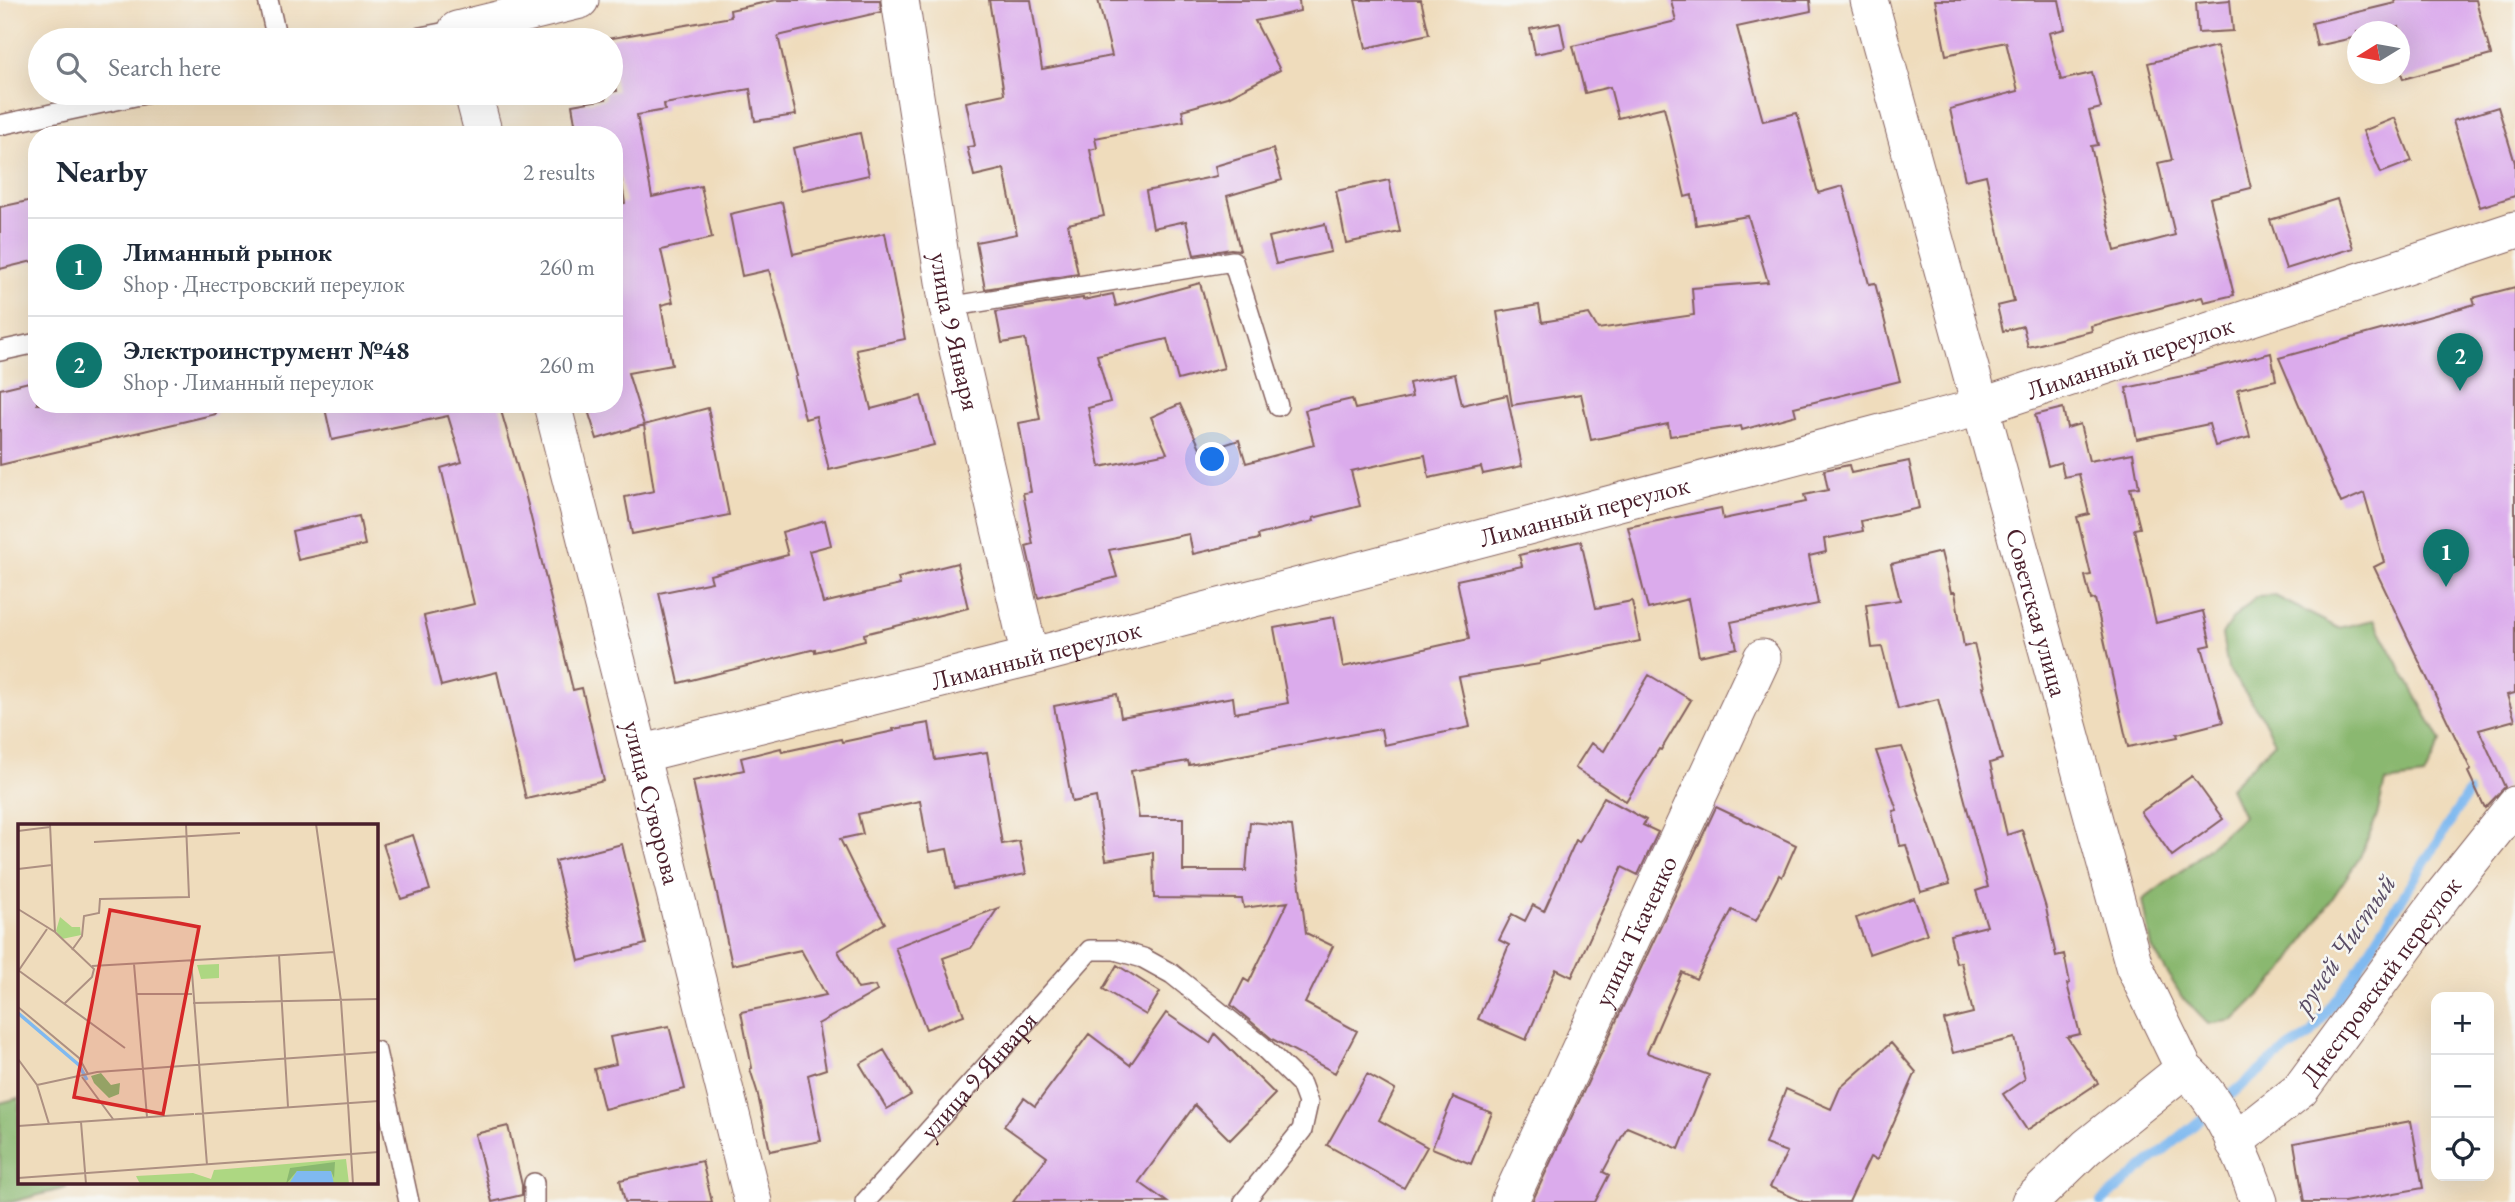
<!DOCTYPE html>
<html lang="en">
<head>
<meta charset="utf-8">
<style>
  body { margin:0; font-family:"EB Garamond",serif; background:#f2f2f3; color:#1f2937 }
  .controls { position:absolute; right:21px; bottom:21px; display:grid; overflow:hidden; border-radius:14px; box-shadow:0 7px 28px #0002 }
  .controls button { width:63px; height:63px; display:grid; place-items:center; padding:0; border:0; border-bottom:2px solid #e0e1e3; background:#fff; color:#1f2937; font:35px sans-serif }
  .compass { position:absolute; left:2347px; top:21px; width:63px; height:63px; border-radius:50%; background:#fff; box-shadow:0 7px 28px #0002; rotate:259deg }
  .you { position:absolute; left:1213px; top:460px; width:24px; height:24px; margin:-18px; border:5px solid #fff; border-radius:50%; background:#1a73e8; box-shadow:0 0 0 10px #1a73e833 }
  .badge { display:grid; place-items:center; width:46px; height:46px; border-radius:50%; background:#0f766e; color:#fff; font-size:23px; font-weight:700 }
  .pin { position:absolute; translate:-50% -58px; filter:drop-shadow(0 2px 4px #0008) }
  .pin::after { content:''; position:absolute; top:37px; width:24px; height:21px; background:inherit; clip-path:polygon(0 0,100% 0,50% 100%) }
  .list { margin:0; padding:0; list-style:none }
  h2 { display:flex; justify-content:space-between; align-items:center; height:91px; margin:0; padding:0 28px; font-size:30px }
  h2 small { font-size:23px; font-weight:400; color:#747a83 }
  .list li { display:grid; grid-template-columns:46px 1fr auto; gap:21px; align-items:center; box-sizing:border-box; height:98px; padding:0 28px; border-top:2px solid #e0e1e3 }
  .list b { display:block; font-size:26px; white-space:nowrap }
  .list p { margin:0; font-size:23px; white-space:nowrap; color:#747a83 }
  .list em { font-size:23px; font-style:normal; color:#747a83 }
  .icon { flex:none; width:38px; height:38px; fill:none; stroke:currentColor; stroke-width:2; stroke-linecap:round; stroke-linejoin:round }
  .map { position:relative; flex:none; width:2515px; height:1202px; overflow:hidden }
  .search { position:absolute; background:#fff; box-shadow:0 7px 28px #0002; left:28px; top:28px; width:595px; height:77px; display:flex; align-items:center; gap:18px; box-sizing:border-box; padding:0 24px; border-radius:38px; color:#747a83; font-size:26px }
  .panel { position:absolute; background:#fff; box-shadow:0 7px 28px #0002; left:28px; top:126px; width:595px; height:287px; border-radius:28px }
  .map>svg:first-child { display:block }
</style>
</head>
<body>
<div class="map">
<svg width="2515" height="1202" viewBox="0 0 2515 1202">
  <rect width="100%" height="100%" fill="#f6f6f2"/>
  <filter id="ink" filterUnits="userSpaceOnUse"><feTurbulence type="fractalNoise" baseFrequency=".0143" numOctaves="2"/><feDisplacementMap in="SourceGraphic" scale="14" xChannelSelector="R" yChannelSelector="G"/><feConvolveMatrix kernelMatrix="1 2 1 2 8 2 1 2 1" color-interpolation-filters="sRGB"/></filter>
  <filter id="wash" filterUnits="userSpaceOnUse"><feTurbulence type="fractalNoise" baseFrequency=".00686" numOctaves="4" result="noise"/><feDisplacementMap in="SourceGraphic" scale="28" xChannelSelector="R" yChannelSelector="G"/><feGaussianBlur stdDeviation="1.57" result="paint"/><feColorMatrix in="noise" values="0 0 0 0 0 0 0 0 0 0 0 0 0 0 0 0 0 1.4 0 .05"/><feComposite in="paint" operator="in"/></filter>
  <g filter="url(#wash)">
    <rect width="100%" height="100%" fill="#efdcbc"/>
    <path fill="#8ab870" stroke="#6a6c4e" stroke-width="2" d="M2275,596l63,32 36,-8 67,121 -17,36 -39,5 -8,34 -17,41 -77,115 -49,48 -26,4 -26,-27 -30,-49 -9,-48 45,-34 55,-50 -13,-28 45,-46 -12,-24 -35,-49 -6,-34 9,-14 25,-24z
      M19,1098v85h47v5l-54,14h-12v-99z"/>
    <g fill="none" stroke-linecap="round" stroke-linejoin="round">
      <path stroke="#7fb9f0" stroke-width="10" d="M2101,1202l178,-147 31,-20 44,-60 114,-182"/>
    </g>
    <g id="blocks">
      <path fill="#dbabec" d="M776,0h104l1,12 -103,24 18,79 -41,6 -5,-32 -86,15 1,6 -28,5 15,82 49,-11 11,52 -51,12 12,52 -12,3 11,60 -44,8 16,52 -47,14 -11,-35h28v-199l11,-2 -11,-68h-37l-5,-30 34,-6 -1,-6 12,-2 -6,-33v-18l-4,-1 124,-22 -1,-7z
        M989,0h42l11,69 70,-13 -14,-56h201l1,11 -45,10 25,49 -52,27 -46,13 2,11 -89,17 2,10 -7,2 14,66 -36,8 10,50 -93,15 -9,-47 41,-8 -13,-65 -30,7 -7,-29 8,-1 -9,-44 38,-8z
        M1355,0h66l8,34 -63,14z
        M1671,0h139l1,11 -74,16 26,94 34,-8 21,80 25,-7 26,98 6,-1 25,98 -106,26 2,8 -54,15 -1,-4 -71,10 -2,-12 -77,16 -10,-46 -69,11 -15,-93 42,-7 3,17 47,-8 9,15 96,-14 -2,-27 76,-6 -20,-66 -52,9 -4,-30 -7,2 -21,-90 -46,11 -8,-31 -25,6 -12,-47 103,-25z
        M1935,0h124l6,29 -16,4 12,47 31,-7 9,35 -12,3 9,34 -7,1 24,105 60,-16 -17,-72 14,-3 -24,-97 69,-17 34,142 -41,10 24,97 -30,7 -2,-5 -111,29 1,5 -64,16 -5,-21 -20,5 -6,-25 17,-4 -28,-127 -21,5 -15,-71 68,-18 -12,-49 -60,13z
        M2230,0l3,31 -35,2 -2,-30z
        M2394,0h82l15,55 -88,24 -4,-14v-38l-20,5h-22v5l-40,9 -5,-23 83,-20z
        M1560,23l5,25 -30,6 -5,-25z
        M2498,107l17,56v33l-35,11 -27,-86z
        M2395,118l17,43 -31,12 -18,-42z
        M860,133l9,42 -67,15 -9,-42z
        M1273,149l9,31 -55,16 13,54 -9,-1 -37,6 -8,-34 -33,7 -7,-37 71,-15 -2,-10z
        M1389,180l11,52 -54,11 -10,-52z
        M37,199v61l-37,9v-62z
        M2337,199l16,49 -67,21 -16,-49z
        M782,202l11,52 92,-21 20,106 -49,10 15,60 50,-13 13,49 -105,25 -13,-54 -11,3 -10,-42 2,-1 -28,-106 -27,6 -12,-62z
        M1325,224l6,28 -55,12 -7,-27z
        M1200,283l24,85 -46,12 -11,-41 -70,16 13,47 -22,6 12,59 67,-14 -16,-36 29,-13 22,48 37,-12 7,23 68,-18 -9,-35 47,-11 3,10 57,-12 -3,-14 46,-9 7,31 45,-10 15,71 -39,8 -2,-7 -52,11 -4,-23 -74,16 9,35 -47,12 1,3 -56,14 1,4 -66,15 -4,-20 -80,16 8,27 -79,21 -12,-52 7,-2 -10,-51 8,-1 -12,-69 21,-4 -15,-80 -23,4 -6,-31 87,-14v2l30,-6 3,12z
        M2515,287v406l-8,2 8,25 -36,10 26,57 -20,21 -17,-36 3,-2 -97,-203 10,-5 -20,-69 -23,10 -62,-145 196,-54 -2,-6z
        M2271,353l5,27 -38,9 12,48 -35,9 -6,-22 -72,15 -11,-51 71,-15 -1,-1z
        M37,380v24h178l1,10 -216,51v-76z
        M324,404h175l26,89 48,197 9,-2 22,93 -78,18 -29,-127 -56,14 -17,-70 50,-12 -33,-136 21,-6 -14,-46 -116,24z
        M708,408l21,107 -97,19 -7,-37 29,-6 -10,-66z
        M2063,408l4,20 13,-4 9,37 44,-8 6,34 -9,1 10,40 -6,1 22,94 47,-12 8,34 -9,2 21,75 -46,12 1,3 -50,10 -33,-148 -4,1 -6,-24 6,-1 -14,-58 12,-3 -10,-40 -15,3 -3,-15 -13,4 -13,-51z
        M1909,461l10,47 -58,13 2,10 -39,8 2,13 -17,4 9,48 -87,18 6,26 -38,8 -11,-57 -40,10 -20,-82 93,-19 2,11 83,-17 -2,-7 24,-5 -4,-20 25,-5 2,8z
        M359,516l6,29 -67,15 -6,-29z
        M825,520l6,25 -22,6 14,52 77,-18 -2,-7 59,-15 11,45 -104,26 1,6 -50,12v-3l-136,34 -20,-90 53,-11 -2,-7 78,-20 -6,-23z
        M1581,541l15,67 36,-7 8,40 -100,21v2l-81,13 11,50 -86,18 -3,-16 -192,36 -1,-4 -57,10 8,47h44v53h63l4,-49 42,4 14,107 27,13 -28,57 52,28 -22,42 -63,-34 -41,-34 13,-26 5,3 39,-80 -44,6 -2,-9 -88,-1 -1,-46 -47,8 -10,-63 -24,5 -18,-96 63,-12 4,23 112,-20 2,16 53,-10 -14,-75 60,-11 9,50 126,-28 -12,-59 65,-14 -3,-11z
        M1941,552l10,40h4l9,55 10,-3 11,43h-2l19,72 -12,4 17,72 15,-5 24,78 10,48 8,-2 6,29 -3,1 13,50 -13,3 31,46 -71,47 -24,-36 22,-15 -10,-41 -62,15 -9,-33 29,-7 -12,-51 -5,1 -6,-28 37,-9 -11,-35 12,-4 -50,-188 -40,10 -16,-62 -10,1 -6,-43 34,-5 -9,-36z
        M1649,675l42,25 -30,50 -2,-1 -33,52 -51,-33 16,-25 13,8z
        M929,723l6,37 52,-8 15,92 17,-3 7,33 -71,14 -8,-39 -18,3 -9,-51 -62,13 5,20 -23,5 26,53 19,31 -47,28 20,38 17,-3 2,5 -59,33 8,45 -18,6 13,66 -51,10 -13,-60 -7,-22 2,-1 -11,-56 85,-17 -25,-45 -69,15 -39,-184 51,-11 -3,-12 40,-10 1,4 59,-13 1,3 52,-11 -1,-2z
        M1902,747l48,137 -29,8 -15,-47 -6,1 -7,-35 4,-1 -21,-59z
        M2192,776l31,43 -51,37 -31,-44z
        M1604,797l42,23 -3,5 15,7 -20,43 -16,-8 -50,110 -16,-8 -30,71 -48,-21 31,-74 -10,-5 13,-26 13,7 8,-16 11,6 32,-71 3,2z
        M1716,807l80,38 -14,32 -3,-2 -23,46 -24,-11 -36,69 -14,-7 -35,81 62,22 -30,74 -52,-22 -24,45 6,3 -14,27h-63z
        M413,835l17,55 -29,9 -18,-55z
        M622,844l24,100 -67,17 -24,-100z
        M1914,898l13,36 -58,20 -13,-36z
        M998,908l-27,40 -28,10 21,57 -38,14 -31,-82z
        M1117,965l43,27 -14,23 -43,-26z
        M1166,1013l44,30 5,-9 60,60 -45,46 -35,-35 -56,77 28,20h-154l34,-45 -43,-31 20,-28 11,8 54,-72 41,31z
        M669,1026l16,63 -81,20 -10,-40 22,-5 -6,-27z
        M1891,1043l25,29 -39,88 -7,-3 -21,45h-46l-33,-15 17,-35 -22,-8 21,-55 45,20 9,-21z
        M884,1050l27,45 -24,14 -27,-45z
        M1367,1074l28,16 -16,30 48,27 -23,41 -77,-43z
        M1453,1097l39,16 -21,51 -39,-16z
        M2411,1121l12,67 -79,14h-40l-10,-59z
        M508,1126l14,59v10l-30,7 -17,-68z
        M702,1161l10,41h-87l-5,-22z"/>
    </g>
  </g>
  <g filter="url(#ink)">
    <use href="#blocks" fill-opacity="0" stroke="#84615e" stroke-width="2"/>
    <g fill="none" stroke-linecap="round" stroke-linejoin="round">
      <g stroke="#84615e" stroke-width="22">
        <g id="lane">
          <path d="M268,0l9,40"/>
          <path d="M405,40l52,-10"/>
          <path d="M0,125l149,-32"/>
          <path d="M948,307l285,-46 45,145"/>
          <path d="M0,351l37,-8"/>
          <path d="M376,1051l33,151"/>
          <path d="M534,1202v-19"/>
          <path id="s1" d="M865,1202l225,-252h25l28,8 29,16 90,72 39,38 7,19 -6,27 -58,72"/>
        </g>
      </g>
      <g stroke="#84615e" stroke-width="39">
        <g id="street">
          <path id="s2" d="M900,0l48,307 82,350"/>
          <path id="s3" d="M1869,0l265,966 50,103c35,30 61,90 75,133"/>
          <path d="M457,30l123,-30"/>
          <path d="M473,93l11,42"/>
          <path id="s4" d="M552,404l201,798"/>
          <path id="s5" d="M640,754l390,-97 950,-250 535,-177"/>
          <path id="s6" d="M2234,1142l66,-52 143,-195 72,-90"/>
          <path id="s7" d="M1509,1202l253,-544"/>
          <path d="M2030,1202l57,-55 97,-78"/>
        </g>
      </g>
      <use href="#lane" stroke="#fff" stroke-width="19"/>
      <use href="#street" stroke="#fff" stroke-width="37"/>
    </g>
  </g>
  <g text-anchor="middle" dominant-baseline="central" stroke-width="5" stroke-linejoin="round" paint-order="stroke">
    <g font-size="26" fill="#4a1f2b" stroke="#f6f6f2">
      <text stroke="none"><textPath href="#s2" startOffset="336">улица 9 Января</textPath></text>
      <text stroke="none"><textPath href="#s5" startOffset="1542">Лиманный переулок</textPath></text>
      <text stroke="none"><textPath href="#s5" startOffset="975">Лиманный переулок</textPath></text>
      <text stroke="none"><textPath href="#s3" startOffset="635">Советская улица</textPath></text>
      <text stroke="none"><textPath href="#s5" startOffset="408">Лиманный переулок</textPath></text>
      <text stroke="none"><textPath href="#s4" startOffset="411">улица Суворова</textPath></text>
      <text stroke="none"><textPath href="#s7" startOffset="299">улица Ткаченко</textPath></text>
      <text stroke="none"><textPath href="#s6" startOffset="220">Днестровский переулок</textPath></text>
      <text stroke="none"><textPath href="#s1" startOffset="170">улица 9 Января</textPath></text>
    </g>
    <g font-size="28" font-style="italic" fill="#5a4d66" stroke="#f6f6f2">
      <text transform="translate(2344 943) rotate(-56)">ручей Чистый</text>
    </g>
  </g>
  <g transform="translate(18 824)">
    <rect width="360" height="360" fill="#efdcbc"/>
    <path d="M42,93l12,10h8l1,8 -19,4 -6,-8zM201,140v14l-18,1 -4,-14zM328,335l3,25h-209l-4,-8 57,-3 18,6 3,-9z" fill="#add782"/>
    <path d="M83,249l10,12 9,-2 -1,11 -10,4 -15,-15 -3,-7zM317,338l-1,16 -3,-7h-34l-11,13 4,-16z" fill="#8ab870"/>
    <path d="M279,347h34l3,13h-45z" fill="#7fb9f0"/>
    <path fill="none" stroke="#7fb9f0" stroke-width="3.5" d="M0,189l61,52 8,15"/>
    <path fill="none" stroke="#ad9082" stroke-width="2" d="M32,0l5,108M298,0l25,177 7,102M0,7l32,-4M76,18l146,-9M0,45l34,-4M0,85l37,23 39,37 -2,8 -28,27M54,126l10,-14 2,-20 15,-3 1,-14 89,-2 -3,-73M261,131l9,152M173,136l16,205M116,140l13,153M74,142l243,-14M0,146l107,78M1,146l28,-41M118,170h56M175,179l186,-4M0,183l61,51 9,16M0,235l19,26 12,39M64,253l31,42M19,261l60,-13 282,-20M330,279l5,81M177,290l184,-13M63,298l5,62M0,302l176,-12M0,354l361,-26"/>
    <path fill="#d62828" fill-opacity="0.15" stroke="#d62828" stroke-width="3.5" d="M92,86l89,17 -36,187 -89,-17z"/>
    <rect width="360" height="360" fill="none" stroke="#4a1f2b" stroke-width="3.5"/>
  </g>
</svg>
<div class="controls">
<button>+</button>
<button>−</button>
<button><svg class="icon" aria-label="locate" viewBox="0 0 24 24"><circle cx="12" cy="12" r="6"/><path d="M12 2v4M12 18v4M2 12h4M18 12h4"/></svg></button>
</div>
<svg class="compass" viewBox="-18 -18 36 36"><path d="M0-13l5 13h-10z" fill="#e53935"/><path d="M0 13l5-13h-10z" fill="#747a83"/></svg>
<div class="you"></div>
<div class="pin badge" style="left:2446px;top:587px">1</div>
<div class="pin badge" style="left:2460px;top:391px">2</div>
<div class="search"><svg class="icon" aria-label="search" viewBox="0 0 24 24"><circle cx="10" cy="10" r="6"/><path d="M15 15l6 6"/></svg>Search here</div>
<section class="panel">
<h2>Nearby<small>2 results</small></h2>
<ul class="list">
<li><span class="badge">1</span><div><b>Лиманный рынок</b><p>Shop · Днестровский переулок</p></div><em>260 m</em></li>
<li><span class="badge">2</span><div><b>Электроинструмент №48</b><p>Shop · Лиманный переулок</p></div><em>260 m</em></li>
</ul>
</section>
</div>
</body>
</html>
